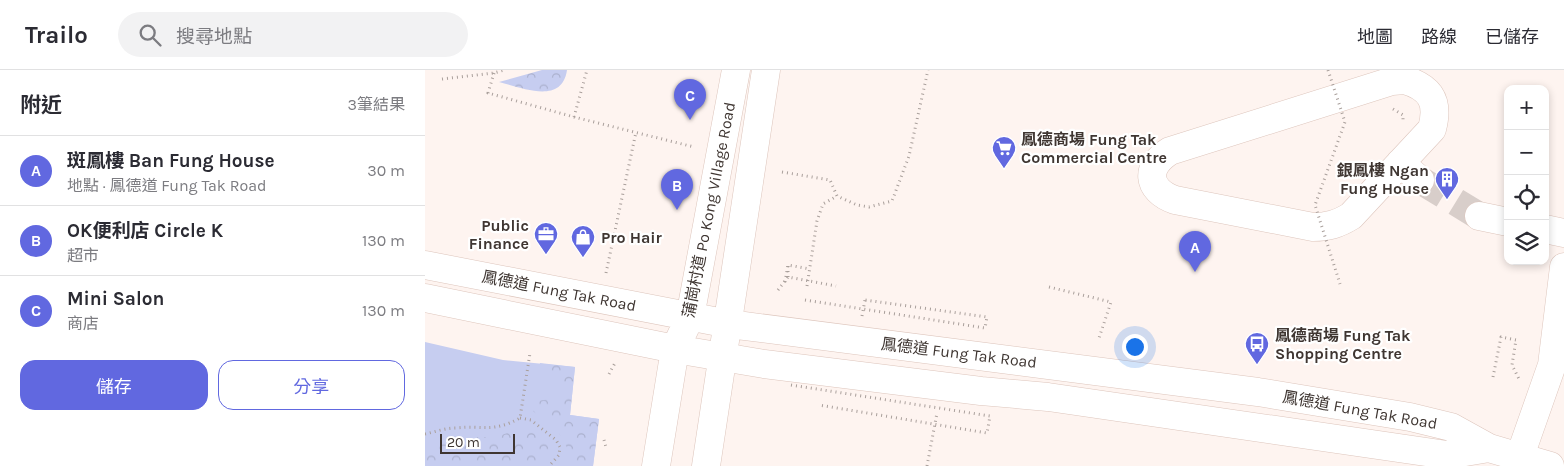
<!DOCTYPE html>
<html lang="zh-TW">
<head>
<meta charset="utf-8">
<style>
  body { margin:0; font-family:Karla,"Noto Sans TC",sans-serif; background:#f2f2f3; color:#2b2b33 }
  .controls { position:absolute; right:15px; top:15px; display:grid; overflow:hidden; border-radius:10px; box-shadow:0 2px 8px #0003 }
  .controls button { width:45px; height:45px; display:grid; place-items:center; padding:0; border:0; border-bottom:1px solid #e1e1e2; background:#fff; color:#2b2b33; font:25px sans-serif }
  .scale { position:absolute; left:15px; bottom:12px; width:75px; box-sizing:border-box; padding-left:5px; border:2px solid #3f3632; border-top:0; font-size:14px; line-height:18px; white-space:nowrap; color:#3f3632; -webkit-text-stroke:4px #fff; paint-order:stroke }
  .you { position:absolute; left:709px; top:276px; width:18px; height:18px; margin:-12px; border:4px solid #fff; border-radius:50%; background:#1a73e8; box-shadow:0 0 0 8px #1a73e833 }
  .badge { display:grid; place-items:center; width:32px; height:32px; border-radius:50%; background:#6168e0; color:#fff; font-size:16px; font-weight:700 }
  .pin { position:absolute; translate:-50% -41px; filter:drop-shadow(0 1px 2px #0008) }
  .pin::after { content:''; position:absolute; top:26px; width:18px; height:15px; background:inherit; clip-path:polygon(0 0,100% 0,50% 100%) }
  .list { margin:0; padding:0; list-style:none }
  h2 { display:flex; justify-content:space-between; align-items:center; height:65px; margin:0; padding:0 20px; font-size:21px }
  h2 small { font-size:16px; font-weight:400; color:#7c7c81 }
  .list li { display:grid; grid-template-columns:32px 1fr auto; gap:15px; align-items:center; box-sizing:border-box; height:70px; padding:0 20px; border-top:1px solid #e1e1e2 }
  .list b { display:block; font-size:19px; white-space:nowrap }
  .list p { margin:0; font-size:16px; white-space:nowrap; color:#7c7c81 }
  .list em { font-size:16px; font-style:normal; color:#7c7c81 }
  .actions { display:flex; gap:10px; padding:15px 20px }
  .actions a { flex:1; padding:11px 0; border:1px solid #6168e0; border-radius:15px; text-align:center; font-size:18px; color:#6168e0 }
  .actions .main { background:#6168e0; color:#fff }
  .icon { flex:none; width:28px; height:28px; fill:none; stroke:currentColor; stroke-width:2; stroke-linecap:round; stroke-linejoin:round }
  .map { position:relative; flex:none; width:1139px; height:396px; overflow:hidden }
  header { display:flex; align-items:center; gap:30px; box-sizing:border-box; height:70px; padding:0 25px; background:#fff; border-bottom:1px solid #e1e1e2 }
  header strong { font-size:24px }
  nav { display:flex; gap:28px; margin-inline-start:auto; font-size:18px }
  .search { width:350px; height:45px; background:#f2f2f3; display:flex; align-items:center; gap:12px; box-sizing:border-box; padding:0 18px; border-radius:28px; color:#7c7c81; font-size:19px }
  main { display:flex }
  aside { flex:1; background:#fff }
  .map>svg:first-child { display:block }
</style>
</head>
<body>
<header>
<strong>Trailo</strong>
<div class="search"><svg class="icon" aria-label="search" viewBox="0 0 24 24"><circle cx="10" cy="10" r="6"/><path d="M15 15l6 6"/></svg>搜尋地點</div>
<nav><a>地圖</a><a>路線</a><a>已儲存</a></nav>
</header>
<main>
<aside>
<h2>附近<small>3筆結果</small></h2>
<ul class="list">
<li><span class="badge">A</span><div><b>斑鳳樓 Ban Fung House</b><p>地點 · 鳳德道 Fung Tak Road</p></div><em>30 m</em></li>
<li><span class="badge">B</span><div><b>OK便利店 Circle K</b><p>超市</p></div><em>130 m</em></li>
<li><span class="badge">C</span><div><b>Mini Salon</b><p>商店</p></div><em>130 m</em></li>
</ul>
<div class="actions"><a class="main">儲存</a><a>分享</a></div>
</aside>
<div class="map">
<svg width="1139" height="396" viewBox="0 0 1139 396">
  <defs>
    <pattern id="forest-crowns" width="20" height="18" patternUnits="userSpaceOnUse" patternTransform="scale(1.25)"><rect width="20" height="18" fill="#c6cdf0"/><path d="M2 6a3 3 0 1 1 6 0M12 15a3 3 0 1 1 6 0" fill="none" stroke="#abb1ce"/></pattern>
  </defs>
  <rect width="100%" height="100%" fill="#fef4f0"/>
  <path fill="#c6cdf0" d="M0,272l78,18 72,7 -5,48 29,4 -6,47h-168z"/>
  <path fill="url(#forest-crowns)" d="M117,0h25c-5,35 -44,18 -68,12z
    M115,293l35,4 -5,48 29,4 -6,47h-34l9,-10c-1,-22 -19,-32 -35,-45l2,-10 26,-3 1,-14 -24,-11z
    M104,358l20,15 3,10 -13,13h-112l-2,-4v-20l19,-5h52l20,-7z"/>
  <g fill="none" stroke-linecap="round" stroke-linejoin="round">
    <path stroke="#d8ceca" stroke-width="28" stroke-dasharray="28 14" stroke-linecap="butt" d="M995,110l59,36"/>
    <g stroke="#ddc5bc" stroke-width="29">
      <path id="minor" d="M980,10c27,8 34,23 27,49l-81,87c-13,8 -23,11 -38,11l-138,-27c-29,-10 -30,-34 -5,-49l222,-70z
        M975,93l20,17
        M1054,146l29,6
        M1120,159l19,4
        M1095,386l32,-91 12,-98"/>
    </g>
    <g stroke="#ddc5bc" stroke-width="29">
      <path id="major" d="M0,195l304,59 529,68 152,25 41,10 38,21 61,18
        M0,228l250,51 89,15 217,27 67,6 399,58 42,-7
        M231,396l19,-117 15,-32 46,-247
        M281,396l60,-396"/>
    </g>
    <path stroke="#a99f9b" stroke-width="3" stroke-dasharray="1 4" stroke-linecap="butt" d="M69,3l-6,20 86,24 120,30
      M17,9l52,-6 10,-3
      M968,39l10,6v5
      M149,47l13,-47
      M357,102l48,8 7,16 20,9 12,2 23,-6 17,-45 19,-86
      M181,203l30,-141
      M363,207v-12
      M624,217l62,15 -13,39
      M353,220l10,-13 48,9
      M437,246l3,-16
      M184,304l6,-11
      M1068,307l8,-40 15,3 -4,25 7,14
      M95,348l11,2 25,20 4,7 -1,8 -10,11
      M0,364c10,-2 20,-6 31,-6 27,-3 37,5 64,-10l10,-65
      M179,370l2,7
      M502,396l10,-53"/>
    <use href="#minor" stroke="#fff" stroke-width="28"/>
    <use href="#major" stroke="#fff" stroke-width="28"/>
    <path stroke="#a99f9b" stroke-width="3" stroke-dasharray="1 4" stroke-linecap="butt" d="M903,0l17,52 -30,83 25,79
      M360,212l3,-17 22,4
      M382,216l10,-65 6,-17 14,-8
      M380,230l180,28 2,-11 -122,-17
      M366,315l199,31 -3,17 -168,-28"/>
  </g>
  <defs>
    <g id="supermarket-pin" transform="scale(1.25)"><path d="M0 17L-7.5 6A9.5 9.5 0 1 1 7.5 6Z" fill="#6168e0" stroke="#fff"/><path d="M-6-5.5h2.5l.6 2H6L4.5 2H-2.5L-4.4-4H-6ZM-1.5 3.2a1.3 1.3 0 1 0 .1 0ZM3 3.2a1.3 1.3 0 1 0 .1 0Z" fill="#fff"/></g>
    <g id="building-pin" transform="scale(1.25)"><path d="M0 17L-7.5 6A9.5 9.5 0 1 1 7.5 6Z" fill="#6168e0" stroke="#fff"/><path d="M-4-6H4V6H1V3H-1V6H-4ZM-2.5-4.3h1.7v1.8h-1.7ZM.8-4.3h1.7v1.8H.8ZM-2.5-1h1.7V.8h-1.7ZM.8-1h1.7V.8H.8Z" fill="#fff"/></g>
    <g id="office-pin" transform="scale(1.25)"><path d="M0 17L-7.5 6A9.5 9.5 0 1 1 7.5 6Z" fill="#6168e0" stroke="#fff"/><path d="M-6-3h4V-5.5h4V-3h4V5H-6ZM-1-4.5V-3h2v-1.5ZM-6 0V1H6V0Z" fill="#fff"/></g>
    <g id="shop-pin" transform="scale(1.25)"><path d="M0 17L-7.5 6A9.5 9.5 0 1 1 7.5 6Z" fill="#6168e0" stroke="#fff"/><path d="M-5-2.5h2.3a2.7 3.5 0 0 1 5.4 0H5L5.5 6h-11ZM-1.5-2.5h3a1.5 2.3 0 0 0-3 0Z" fill="#fff"/></g>
    <g id="bus-pin" transform="scale(1.25)"><path d="M0 17L-7.5 6A9.5 9.5 0 1 1 7.5 6Z" fill="#6168e0" stroke="#fff"/><path d="M-5-6H5V4H4V6H2V4H-2V6H-4V4H-5ZM-3.5-4V0h7V-4ZM-3.5 1.2v1.5H-2V1.2ZM2 1.2v1.5H3.5V1.2Z" fill="#fff"/></g>
  </defs>
  <g fill-rule="evenodd">
    <use href="#supermarket-pin" x="579" y="78"/>
    <use href="#building-pin" x="1022" y="109"/>
    <use href="#office-pin" x="121" y="164"/>
    <use href="#shop-pin" x="158" y="167"/>
    <use href="#bus-pin" x="832" y="274"/>
  </g>
  <g text-anchor="middle" dominant-baseline="central" stroke-width="4.5" stroke-linejoin="round" paint-order="stroke">
    <g font-size="16" font-weight="bold" fill="#3f3632" stroke="#fff" text-anchor="start">
      <text x="596" y="69">鳳德商場 Fung Tak<tspan x="596" dy="18">Commercial Centre</tspan></text>
      <text x="1004" y="100" text-anchor="end">銀鳳樓 Ngan<tspan x="1004" dy="18">Fung House</tspan></text>
      <text x="104" y="155" text-anchor="end">Public<tspan x="104" dy="18">Finance</tspan></text>
      <text x="176" y="167">Pro Hair</text>
      <text x="850" y="265">鳳德商場 Fung Tak<tspan x="850" dy="18">Shopping Centre</tspan></text>
    </g>
    <g font-size="16" fill="#3f3632" stroke="#fff">
      <text transform="translate(284 140) rotate(-79)">蒲崗村道 Po Kong Village Road</text>
      <text transform="translate(134 221) rotate(11)">鳳德道 Fung Tak Road</text>
      <text transform="translate(534 283) rotate(7)">鳳德道 Fung Tak Road</text>
      <text transform="translate(935 340) rotate(10)">鳳德道 Fung Tak Road</text>
    </g>
  </g>
</svg>
<div class="controls">
<button>+</button>
<button>−</button>
<button><svg class="icon" aria-label="locate" viewBox="0 0 24 24"><circle cx="12" cy="12" r="6"/><path d="M12 2v4M12 18v4M2 12h4M18 12h4"/></svg></button>
<button><svg class="icon" aria-label="layers" viewBox="0 0 24 24"><path d="M12 4l9 5-9 5-9-5zM3 14l9 5 9-5"/></svg></button>
</div>
<div class="scale">20 m</div>
<div class="you"></div>
<div class="pin badge" style="left:770px;top:202px">A</div>
<div class="pin badge" style="left:252px;top:140px">B</div>
<div class="pin badge" style="left:265px;top:50px">C</div>
</div>
</main>
</body>
</html>
